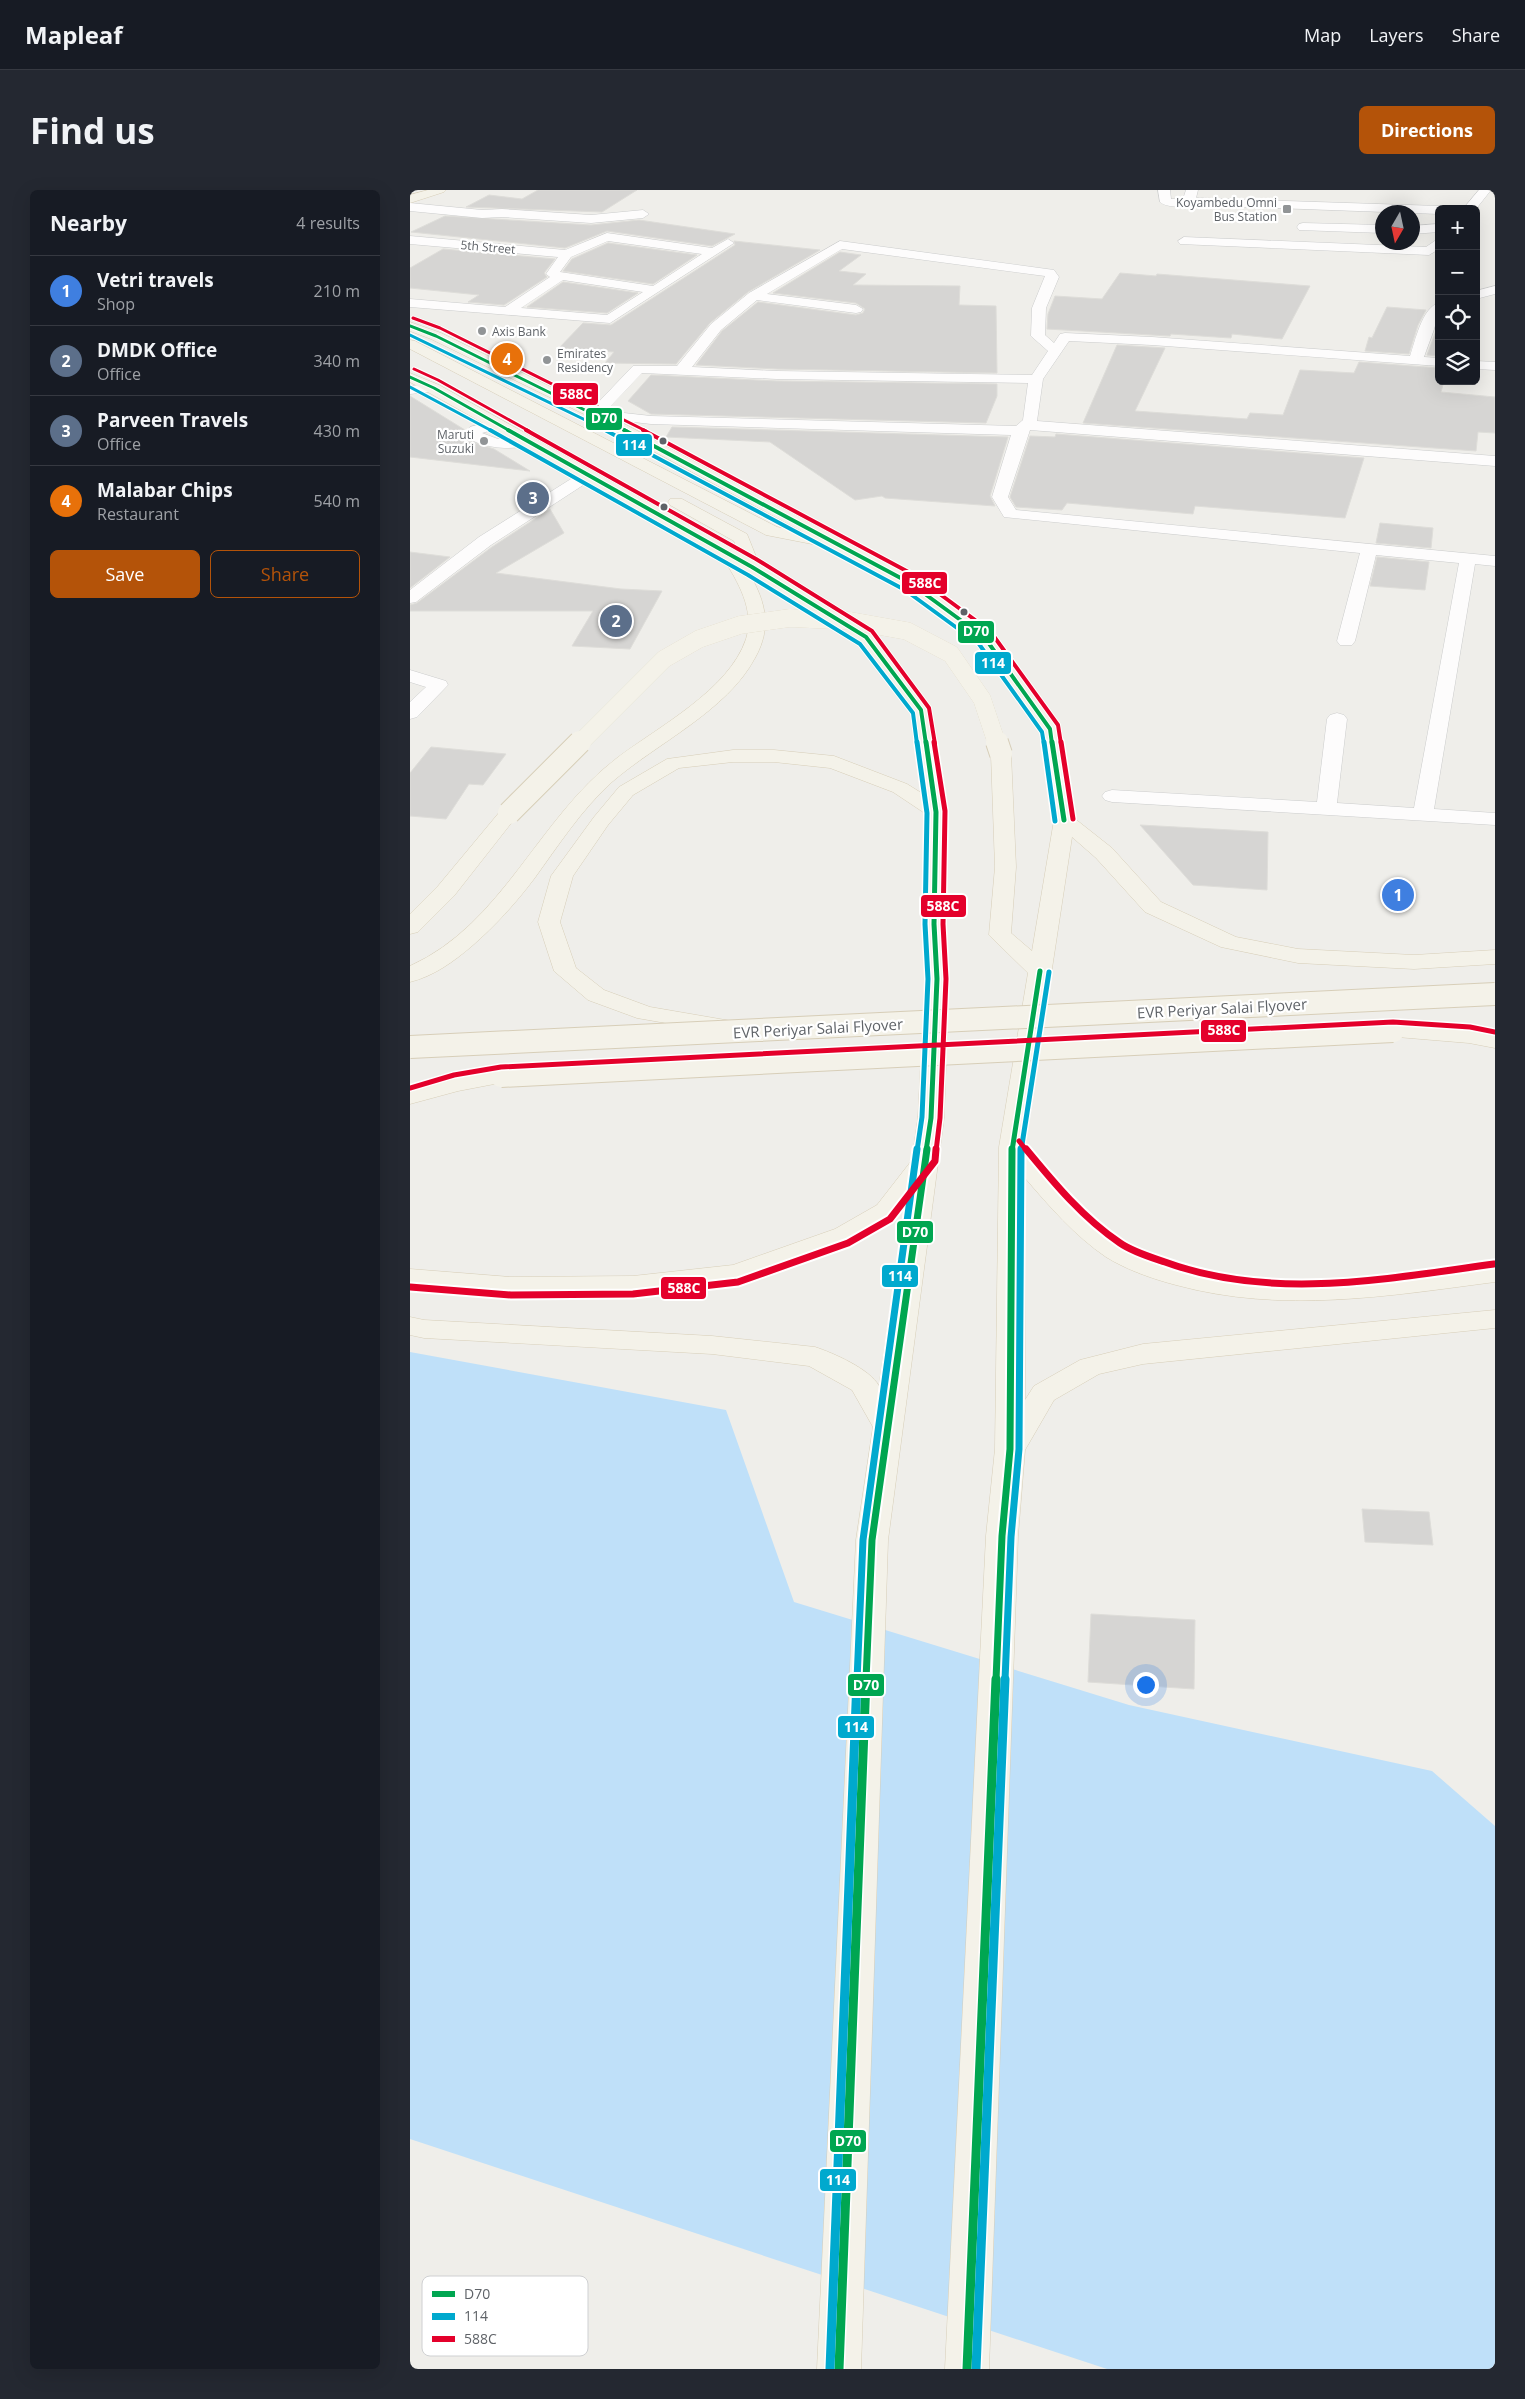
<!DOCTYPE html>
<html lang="en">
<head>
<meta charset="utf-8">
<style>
  body { margin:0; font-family:"Open Sans",sans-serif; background:#242831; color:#f1f3f6 }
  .controls { position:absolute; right:15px; top:15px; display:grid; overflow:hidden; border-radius:8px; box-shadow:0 5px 20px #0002 }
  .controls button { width:45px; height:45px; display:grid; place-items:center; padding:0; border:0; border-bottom:1px solid #363941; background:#171b24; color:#f1f3f6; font:25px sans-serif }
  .compass { position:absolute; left:965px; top:15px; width:45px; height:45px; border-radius:50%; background:#171b24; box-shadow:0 5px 20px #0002; rotate:189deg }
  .you { position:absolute; left:735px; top:1494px; width:18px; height:18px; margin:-12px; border:4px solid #fff; border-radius:50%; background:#1a73e8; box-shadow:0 0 0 8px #1a73e833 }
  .badge { display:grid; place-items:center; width:32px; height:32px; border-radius:50%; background:#b45309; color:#fff; font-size:16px; font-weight:700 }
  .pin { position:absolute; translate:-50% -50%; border:2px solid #fff; box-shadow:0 1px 5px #0006 }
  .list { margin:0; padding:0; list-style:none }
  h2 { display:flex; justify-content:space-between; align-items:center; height:65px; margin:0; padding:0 20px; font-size:21px }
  h2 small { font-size:16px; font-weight:400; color:#9ea1a6 }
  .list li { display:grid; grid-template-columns:32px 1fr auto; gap:15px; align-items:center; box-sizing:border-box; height:70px; padding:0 20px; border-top:1px solid #363941 }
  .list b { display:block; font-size:19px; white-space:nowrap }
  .list p { margin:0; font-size:16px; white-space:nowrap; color:#9ea1a6 }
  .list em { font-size:16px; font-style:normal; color:#9ea1a6 }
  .actions { display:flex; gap:10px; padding:15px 20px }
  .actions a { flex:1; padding:11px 0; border:1px solid #b45309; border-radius:8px; text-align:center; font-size:18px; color:#b45309 }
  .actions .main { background:#b45309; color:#fff }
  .icon { flex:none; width:28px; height:28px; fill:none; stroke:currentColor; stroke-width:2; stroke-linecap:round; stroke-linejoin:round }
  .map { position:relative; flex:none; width:1085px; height:2179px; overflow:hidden; border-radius:8px }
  header { display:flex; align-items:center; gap:30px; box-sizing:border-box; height:70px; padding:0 25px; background:#171b24; border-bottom:1px solid #363941 }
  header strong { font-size:24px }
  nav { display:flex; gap:28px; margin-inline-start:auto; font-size:18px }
  .intro { display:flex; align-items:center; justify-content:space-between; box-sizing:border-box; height:120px; padding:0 30px }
  h1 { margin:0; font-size:35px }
  .button { padding:12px 22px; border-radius:8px; background:#b45309; color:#fff; font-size:18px; font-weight:700 }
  main { display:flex; gap:30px; padding:0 30px }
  aside { flex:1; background:#171b24; border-radius:8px; box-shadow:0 5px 20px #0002 }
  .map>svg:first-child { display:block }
</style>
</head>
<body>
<header>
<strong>Mapleaf</strong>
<nav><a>Map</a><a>Layers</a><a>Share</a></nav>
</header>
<div class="intro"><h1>Find us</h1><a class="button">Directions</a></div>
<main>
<aside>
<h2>Nearby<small>4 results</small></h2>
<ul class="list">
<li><span class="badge" style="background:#3f7fe0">1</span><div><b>Vetri travels</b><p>Shop</p></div><em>210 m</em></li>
<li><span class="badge" style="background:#5c6f8a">2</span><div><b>DMDK Office</b><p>Office</p></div><em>340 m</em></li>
<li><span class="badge" style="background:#5c6f8a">3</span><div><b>Parveen Travels</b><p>Office</p></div><em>430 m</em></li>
<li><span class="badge" style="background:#e8710a">4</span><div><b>Malabar Chips</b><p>Restaurant</p></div><em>540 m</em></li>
</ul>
<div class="actions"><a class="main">Save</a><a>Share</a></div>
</aside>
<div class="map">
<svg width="1085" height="2179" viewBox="0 0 1085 2179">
  <rect width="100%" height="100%" fill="#efeeea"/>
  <path fill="#bfe0f9" d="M0,1162l316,58 68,192 335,103 303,66 63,55v543h-388l-697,-230z"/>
  <path fill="#d6d5d3" stroke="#deddd9" d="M128,0h99l-35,22 -136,-5 23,-12 33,4z
    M35,26l146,9 48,-5 96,14 -23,12 -105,-15 -42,17 -154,-16z
    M324,51l86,9 -72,42 -38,31 -34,41 -71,-1 9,-11 -55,-4 24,-25 28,2 124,-80z
    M198,53l89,12 -44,29 -90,-13 9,-12z
    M33,59l112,10 -11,14 3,4 -43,28 -36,-3 11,-7 -69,-7v-20z
    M430,62l21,3 -22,16 27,3 -13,11 107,1 -1,19 37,1 1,67 -220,-4 -81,-4 26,-34 36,-29 98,13 7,-2 2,-4 -9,-6 -83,-10z
    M710,83l36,3 1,-2 153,12 -28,53 -50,-5 -1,4 -60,-4 -1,2 -123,-7 1,-15 7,-18 47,3z
    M153,92l75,11 -31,20 -80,-6z
    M977,117l39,3 -8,15 -9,29 -44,-3 4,-14 3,1z
    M1029,129v37l-12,-1 9,-24z
    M707,155l48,3 -30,63 112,8 3,-6 33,2 17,-45 54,3 5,-11 80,6v13h5l-3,11 54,5v36l-17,-1 -2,19 -393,-28z
    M241,185l126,6 220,3v12l-11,27 -335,-9 -23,-13z
    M0,206l55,34 -3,4 7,7 25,8 36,22 -120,-14z
    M262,237l336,10 -18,59 5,10 -110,-8 -3,-2 -27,4 -85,-58 -104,-5z
    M646,244l308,24 -19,60 -150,-12 -2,8 -126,-11 -5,7 -46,-3 -6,-10 20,-61 25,1z
    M140,319l14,24 -68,40 125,16 41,2 -32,58 -58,-3 21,-35h-183v-6l7,-2 75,-56z
    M970,333l53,5 -2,20 -55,-5z
    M0,362l40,5 -40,31z
    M967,367l52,5 -4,28 -55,-4z
    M21,557l75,7 -23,31 -14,-1 -23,35 -36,-3v-43z
    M730,635l128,7 -1,58 -74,-5z
    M952,1319l67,3 4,33 -68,-3z
    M681,1424l104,6 -1,69 -106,-7z"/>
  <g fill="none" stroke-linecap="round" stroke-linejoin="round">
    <g stroke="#cbcccc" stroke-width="1">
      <path id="minor" d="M748,0h12l1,9h12l3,-9h12l-2,8 243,8 5,3h-5v5l-248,-9c-9,2 -24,3 -31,-3z
        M1069,0h12l-15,19h-13z
        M0,13l72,7 20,-1 89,6 52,-5 6,4 -6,4 -52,5 -89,-6 -20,1 -72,-7z
        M893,33l79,2v8l-83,-3 -2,-3 2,-3z
        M1029,34v8l-27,2v-8z
        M197,43l105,15 16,-9 6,4 -124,80 -200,-16v-8l95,8 45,-30 -4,-3 12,-17 -148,-13v-8l155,14zM198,51l94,13 -49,32 -93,-14 11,-15zM153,90l80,12 -36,23 -86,-7z
        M774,47l242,10 13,-9v11l-10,6 -249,-11 -2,-3z
        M430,51l214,29 5,7 -13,31 -1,27 9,8 6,-9 5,-1 87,4 258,19c5,-14 12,-49 29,-53 0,18 -9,36 -15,54l15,1v8l-287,-21 -83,-4 -26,38 -6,42 458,35v10l-465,-36 -22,67 8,13 479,46v10l-20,-2 -41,245 61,4v12l-383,-23 -7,-2 -3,-4 3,-4 7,-2 205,12 10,-83 3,-4 7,-2 7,2 3,4 -10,84 77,5 45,-245 -83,-8 -21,86 -3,4h-12l-3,-4 23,-88 -356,-36 -12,-20 19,-62 -360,-11 -61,-7 -2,-3 2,-3 43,-45h44l34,-42 38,-31zM432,59l203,27 -13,32 -1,28 17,15 -16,24 -255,-4 -85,-4 29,-37 36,-30 99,13 5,-1 2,-3 -7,-4 -89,-11zM232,183l135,6 251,4 -5,37 -7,6 -365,-10 -45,-5z
        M1085,96v8l-19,5v-8z
        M1066,171l19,1v8l-19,-1z
        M24,194l7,4 -2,3 -29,3v-8z
        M88,229l5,2 3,3 -3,3 -21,6 16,6 28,-4 8,5c-10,14 -60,8 -70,-6l6,-7z
        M178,280l6,2 2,3 -2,3 -103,67 -75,57 -6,1v-13l69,-53 103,-65z
        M0,480l36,11 2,4 -31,32 -7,2v-17l16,-15 -16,-5z"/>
    </g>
    <g stroke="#d7ceb8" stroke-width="1">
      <path id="major" d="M18,0h18l-2,2 -34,11v-8z
        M0,132l31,11 159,78 316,168 75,55 69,95 14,89 38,30 49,54 75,35 62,12 116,6 81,-5v14l-81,5 -116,-6 -77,-16 -76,-35 -49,-54 -24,-21 -47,309c28,32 66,79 103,100 107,62 251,33 367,18v18c-107,14 -213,32 -319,3 -23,-6 -49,-15 -70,-28 -31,-21 -57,-51 -81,-79v222l9,-14 46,-26 63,-16 352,-34v18l-352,36 -44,10 -45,26 -29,50 -7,86 -29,833h-44l41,-833 9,-87 4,-302 29,-174 -39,-38 6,-68 -4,-113 3,-4 7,-2 7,2 3,4 5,113 -5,66 21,18 22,-131 -14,-91 -61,-87 -75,-55 -85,-46 -7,3 -46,-9 -356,-186v-9l5,1 362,186 26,5 -213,-115 -159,-78 -21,-8z
        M0,183l29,12 299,167 -4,-11 -64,-36 -2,-3 2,-3h12l65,35 12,30 113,69 59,77 15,102 -1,112 4,55 -5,139 -56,422 -27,829h-44l39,-829 17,-113 -21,-37 -43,-24 -97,-12 -288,-16 -14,-3v-18l14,3 288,16 103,11c18,6 55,22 64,39l27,-183 -11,14 -42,24 -116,41 -104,12 -122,1 -101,-8v-18l101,8 122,-1 100,-11 102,-36 42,-24 35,-45 6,-42 7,-139 -2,-55 3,-110 -33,-22 -63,-24 -56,-6h-41l-54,6 -46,27 -25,30 -35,51 -13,46 16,46 28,22 46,17 87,15 4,5 -4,5 -8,2 -92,-16 -49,-18 -34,-29 -16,-49 13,-46 43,-59 25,-30 48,-28 66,-9h41l60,6 73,28 16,10 -12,-84 -51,-69 -111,-68c17,29 23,55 6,85 -28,53 -98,85 -143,124 -31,28 -54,64 -78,97 -19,25 -39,47 -62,67 -19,16 -38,30 -62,36v-16c93,-42 128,-148 207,-208 41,-31 112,-68 129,-119 9,-29 -8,-57 -23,-81l-313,-176z
        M99,617l7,2 3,4 -3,4 -62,79 -36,36 -8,2v-20l28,-28 64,-77z
        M983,834l76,5 26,5v14l-26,-5 -84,-7 -4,-5 4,-5z
        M91,879l9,2 3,5 -3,5 -52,10 -48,13v-15l45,-12z"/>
    </g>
    <use href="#minor" fill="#fdfcfc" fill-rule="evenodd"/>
    <use href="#major" fill="#f4f2e9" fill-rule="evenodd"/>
    <g stroke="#d7ceb8" stroke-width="18" stroke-linecap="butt">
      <path id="major-bridge-far1" d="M169,554l85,-85 35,-20 41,-14 50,-7 61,3 56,10 44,23 31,45 15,45"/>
    </g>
    <g stroke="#d7ceb8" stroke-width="24" stroke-linecap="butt">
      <path id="major-bridge" d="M587,552l4,12
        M99,623l71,-71
        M0,857l1085,-53
        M91,886l892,-45"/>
    </g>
    <use href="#major-bridge-far1" stroke="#f4f2e9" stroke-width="18"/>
    <use href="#major-bridge" stroke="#f4f2e9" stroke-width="22"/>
    <g stroke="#fff" stroke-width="5">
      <path id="bus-1-far4" d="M0,136l26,10 191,95
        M0,187l24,11 76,43"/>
    </g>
    <g stroke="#fff" stroke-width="6">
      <path id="bus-1-far3" d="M98,240l244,137 114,70 55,73 5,34
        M214,240l286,153 75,55 65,91 2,15"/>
    </g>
    <g stroke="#fff" stroke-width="8">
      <path id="bus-1-far2" d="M516,552l10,70 -2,112 3,55 -6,139 -5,33
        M642,552l12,78
        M602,961l28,-180"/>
    </g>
    <g stroke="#fff" stroke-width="11">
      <path id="bus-1-far1" d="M456,1490l6,-140 55,-391
        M586,1490l6,-144 8,-87 2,-300"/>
    </g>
    <g stroke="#fff" stroke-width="12">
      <path id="bus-1" d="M429,2179l27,-690
        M557,2179l29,-690"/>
    </g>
    <g stroke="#fff" stroke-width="5">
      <path id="bus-2-far4" d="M0,145l198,96
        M0,197l82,44"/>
    </g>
    <g stroke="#fff" stroke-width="6">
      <path id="bus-2-far3" d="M80,240l258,145 112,69 53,69 4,31
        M195,240l300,160 74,54 63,88 2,12"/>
    </g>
    <g stroke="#fff" stroke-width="8">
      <path id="bus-2-far2" d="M507,552l10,71 -2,111 3,55 -6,138 -5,34
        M634,552l11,79
        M611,961l28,-179"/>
    </g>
    <g stroke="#fff" stroke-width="11">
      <path id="bus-2-far1" d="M447,1490l6,-140 54,-391
        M595,1490l6,-143 8,-88 2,-300"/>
    </g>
    <g stroke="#fff" stroke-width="12">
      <path id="bus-2" d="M420,2179l27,-690
        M566,2179l29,-690"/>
    </g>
    <g stroke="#fff" stroke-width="5">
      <path id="bus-3-far3" d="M3,128l27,10 206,103
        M4,179l24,11 91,51"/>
    </g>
    <g stroke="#fff" stroke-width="6">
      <path id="bus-3-far2" d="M116,240l230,129 116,72 57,77 6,36
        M233,240l271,145 76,56 68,94 3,19"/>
    </g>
    <g stroke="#fff" stroke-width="8">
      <path id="bus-3-far1" d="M524,552l11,69 -2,113 3,55 -6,139 -4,33
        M651,552l12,77
        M0,898l44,-13 47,-8 892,-45 77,5 25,5
        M609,951l8,10"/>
    </g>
    <g stroke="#fff" stroke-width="11">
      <path id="bus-3" d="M616,959c28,34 57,69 94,94 13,9 30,14 45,19 107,39 220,17 329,2
        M0,1097l101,8 122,-1 105,-12 110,-39 42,-24 45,-58 1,-12"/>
    </g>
    <use href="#bus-1-far4" stroke="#00a651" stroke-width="3"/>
    <use href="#bus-1-far3" stroke="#00a651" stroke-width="4"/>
    <use href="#bus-1-far2" stroke="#00a651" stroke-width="5"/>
    <use href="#bus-1-far1" stroke="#00a651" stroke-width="7"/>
    <use href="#bus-1" stroke="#00a651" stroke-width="9"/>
    <use href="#bus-2-far4" stroke="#00a9ce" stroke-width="3"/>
    <use href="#bus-2-far3" stroke="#00a9ce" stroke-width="4"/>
    <use href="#bus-2-far2" stroke="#00a9ce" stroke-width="5"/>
    <use href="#bus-2-far1" stroke="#00a9ce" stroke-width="7"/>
    <use href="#bus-2" stroke="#00a9ce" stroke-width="9"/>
    <use href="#bus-3-far3" stroke="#e4002b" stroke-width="3"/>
    <use href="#bus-3-far2" stroke="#e4002b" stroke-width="4"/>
    <use href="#bus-3-far1" stroke="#e4002b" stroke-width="5"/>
    <use href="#bus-3" stroke="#e4002b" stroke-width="7"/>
  </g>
  <g fill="#919496" stroke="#fff" stroke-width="2">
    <rect x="872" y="14" width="10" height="10" rx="2.5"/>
    <circle cx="72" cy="141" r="5"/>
    <circle cx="137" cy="170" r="5"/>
    <circle cx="74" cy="251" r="5"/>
  </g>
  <g fill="#5f6368" stroke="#fff" stroke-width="2">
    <circle cx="253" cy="251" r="4.5"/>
    <circle cx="254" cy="317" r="4.5"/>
    <circle cx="554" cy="422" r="4.5"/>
  </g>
  <g text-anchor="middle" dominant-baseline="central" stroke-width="4.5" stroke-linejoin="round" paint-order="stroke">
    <g font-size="12" fill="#5f6368" stroke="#fff" text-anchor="end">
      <text x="867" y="12">Koyambedu Omni<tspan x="867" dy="14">Bus Station</tspan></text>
      <text x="82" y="141" text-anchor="start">Axis Bank</text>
      <text x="147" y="163" text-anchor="start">Emirates<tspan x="147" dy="14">Residency</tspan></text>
      <text x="64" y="244">Maruti<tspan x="64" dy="14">Suzuki</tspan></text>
    </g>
    <g font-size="12" fill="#5f6368" stroke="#fff">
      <text transform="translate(78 57) rotate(5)">5th Street</text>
    </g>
    <g font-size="15" fill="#5f6368" stroke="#fff">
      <text transform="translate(812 818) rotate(-3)">EVR Periyar Salai Flyover</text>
      <text transform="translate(408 838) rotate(-3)">EVR Periyar Salai Flyover</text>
    </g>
  </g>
  <rect x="12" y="2086" width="166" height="80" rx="8" fill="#fff" stroke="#cfd0d2" stroke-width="1"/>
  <rect x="22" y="2101" width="23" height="6" fill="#00a651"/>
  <rect x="22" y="2123" width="23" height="7" fill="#00a9ce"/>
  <rect x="22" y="2146" width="23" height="6" fill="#e4002b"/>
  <g font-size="14" fill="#5f6368">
    <text x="54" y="2109">D70</text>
    <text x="54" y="2131">114</text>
    <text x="54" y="2154">588C</text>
  </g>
  <g stroke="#fff" stroke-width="2">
    <rect x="142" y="192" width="47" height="24" rx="5" fill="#e4002b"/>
    <rect x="175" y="217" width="38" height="24" rx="5" fill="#00a651"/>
    <rect x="205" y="243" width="38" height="24" rx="5" fill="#00a9ce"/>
    <rect x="491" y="381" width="47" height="24" rx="5" fill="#e4002b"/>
    <rect x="547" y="430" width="38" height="24" rx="5" fill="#00a651"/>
    <rect x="564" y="461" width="38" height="24" rx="5" fill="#00a9ce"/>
    <rect x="510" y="704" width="47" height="24" rx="5" fill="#e4002b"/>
    <rect x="790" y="829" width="47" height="24" rx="5" fill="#e4002b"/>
    <rect x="486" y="1030" width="38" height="24" rx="5" fill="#00a651"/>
    <rect x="471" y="1074" width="38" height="24" rx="5" fill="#00a9ce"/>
    <rect x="250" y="1086" width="47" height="24" rx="5" fill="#e4002b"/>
    <rect x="437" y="1483" width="38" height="24" rx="5" fill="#00a651"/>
    <rect x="427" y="1525" width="38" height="24" rx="5" fill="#00a9ce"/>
    <rect x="419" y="1939" width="38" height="24" rx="5" fill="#00a651"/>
    <rect x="409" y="1978" width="38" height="24" rx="5" fill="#00a9ce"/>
  </g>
  <g font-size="14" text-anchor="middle" font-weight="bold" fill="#fff">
    <text x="166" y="209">588C</text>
    <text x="194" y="233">D70</text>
    <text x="224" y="260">114</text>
    <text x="515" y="398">588C</text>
    <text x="566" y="446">D70</text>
    <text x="583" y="478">114</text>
    <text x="533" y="721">588C</text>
    <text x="814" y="845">588C</text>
    <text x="505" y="1047">D70</text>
    <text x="490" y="1091">114</text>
    <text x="274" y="1103">588C</text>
    <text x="456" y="1500">D70</text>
    <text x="446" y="1542">114</text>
    <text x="438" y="1956">D70</text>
    <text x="428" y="1995">114</text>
  </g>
</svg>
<div class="controls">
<button>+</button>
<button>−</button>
<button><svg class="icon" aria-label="locate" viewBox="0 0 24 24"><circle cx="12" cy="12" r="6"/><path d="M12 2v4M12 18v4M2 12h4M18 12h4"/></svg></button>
<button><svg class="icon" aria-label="layers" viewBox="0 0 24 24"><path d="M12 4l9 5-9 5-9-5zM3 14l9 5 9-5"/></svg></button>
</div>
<svg class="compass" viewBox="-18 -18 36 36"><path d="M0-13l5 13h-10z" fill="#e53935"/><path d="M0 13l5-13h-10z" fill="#9ea1a6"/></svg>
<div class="you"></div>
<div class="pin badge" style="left:988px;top:705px;background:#3f7fe0">1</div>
<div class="pin badge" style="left:206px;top:431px;background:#5c6f8a">2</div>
<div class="pin badge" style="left:123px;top:308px;background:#5c6f8a">3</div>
<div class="pin badge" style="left:97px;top:169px;background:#e8710a">4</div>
</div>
</main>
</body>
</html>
